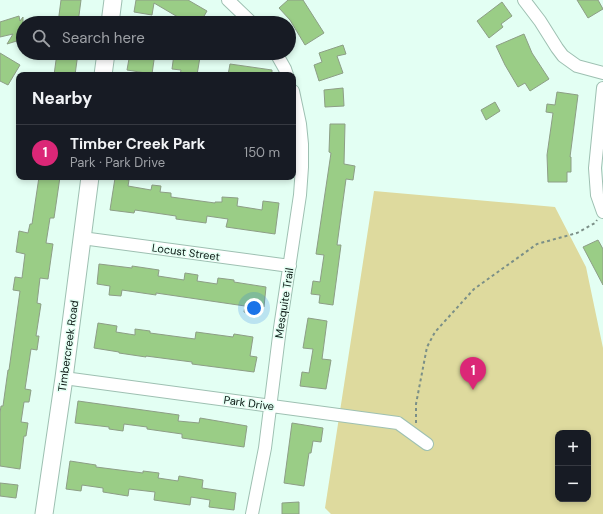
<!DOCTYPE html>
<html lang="en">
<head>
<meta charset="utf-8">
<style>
  body { margin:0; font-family:"DM Sans",sans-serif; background:#242831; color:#f1f3f6 }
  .controls { position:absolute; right:12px; bottom:12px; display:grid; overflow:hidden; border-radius:8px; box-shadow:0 2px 6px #0003 }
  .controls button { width:36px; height:36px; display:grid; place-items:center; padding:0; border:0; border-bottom:1px solid #363941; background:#171b24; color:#f1f3f6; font:20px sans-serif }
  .you { position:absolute; left:254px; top:308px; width:14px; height:14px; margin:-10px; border:3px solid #fff; border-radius:50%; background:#1a73e8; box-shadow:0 0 0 6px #1a73e833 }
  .badge { display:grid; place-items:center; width:26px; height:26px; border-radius:50%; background:#db2777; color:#fff; font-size:13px; font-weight:700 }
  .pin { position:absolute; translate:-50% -33px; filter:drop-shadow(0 1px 2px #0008) }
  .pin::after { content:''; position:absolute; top:21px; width:14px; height:12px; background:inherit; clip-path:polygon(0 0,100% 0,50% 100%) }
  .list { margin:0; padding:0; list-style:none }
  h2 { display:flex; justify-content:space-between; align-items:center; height:52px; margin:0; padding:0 16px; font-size:17px }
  h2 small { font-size:13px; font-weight:400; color:#9ea1a6 }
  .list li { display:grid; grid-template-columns:26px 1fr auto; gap:12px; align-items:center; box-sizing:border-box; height:56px; padding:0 16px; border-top:1px solid #363941 }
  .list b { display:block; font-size:15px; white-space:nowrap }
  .list p { margin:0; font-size:13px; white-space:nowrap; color:#9ea1a6 }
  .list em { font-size:13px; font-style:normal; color:#9ea1a6 }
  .icon { flex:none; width:22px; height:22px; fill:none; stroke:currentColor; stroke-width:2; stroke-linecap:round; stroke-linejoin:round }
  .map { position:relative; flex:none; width:603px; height:514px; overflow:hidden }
  .search { position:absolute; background:#171b24; box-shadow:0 2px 6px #0003; left:16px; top:16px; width:280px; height:44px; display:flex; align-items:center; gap:10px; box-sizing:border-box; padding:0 14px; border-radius:22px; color:#9ea1a6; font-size:15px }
  .panel { position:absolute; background:#171b24; box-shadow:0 2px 6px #0003; left:16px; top:72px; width:280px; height:108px; border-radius:8px }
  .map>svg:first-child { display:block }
</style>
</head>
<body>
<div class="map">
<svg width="603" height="514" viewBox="0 0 603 514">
  <rect width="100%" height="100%" fill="#e3fff3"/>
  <path fill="#deda9e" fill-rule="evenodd" d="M374,191l181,16 31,60 17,81v166h-272l-6,-6zM558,433h30v66h-30z"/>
  <path fill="#9acd86" stroke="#8d9e86" d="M61,0h20l-3,23h-20z
    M136,0h52l19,11 -7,12h-12l-34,-20 -2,12 -18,-3z
    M288,0h15l21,33 -19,12 -15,-25 -11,-12z
    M577,0h21l5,9 -15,9z
    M502,2l10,14 -11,8 2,3 -14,11 -12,-17z
    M19,16l1,5 3,-4v22l-16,5 6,-10 -13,3v-15z
    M524,34l8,19 17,26 -19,12 -5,-8 -7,4 -13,-22 -9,-19z
    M343,45l3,9 -9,2 6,17 -24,8 -5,-16 8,-3 -3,-9z
    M0,53l20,12 -12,20 -8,-4z
    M57,53h21l-3,22h-21z
    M130,53h25l-3,21 -25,-4z
    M174,54l26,3 -3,18h-17l1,-5 -9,-1z
    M230,64l42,6v5h-44z
    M343,88l1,18 -19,1 -1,-17z
    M557,92l21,3 -8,62h1v15h-4v10h-19l-1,-27 6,-42 -7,-1 1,-8 8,1z
    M495,102l5,9 -14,9 -5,-10z
    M330,124h15l-1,40 11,2 -2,14 -7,-1 -9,66h4l-8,60 -14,-2 1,-8 -9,-1 2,-13 7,1 4,-27 -8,-1 15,-101 -2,-1z
    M39,177h21l-6,41h-4l-4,25 7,1 -5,35 -8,-1 -3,25 4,1 -5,32h3l-2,14 -6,-1 -6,40 6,1 -2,12h-5l-3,20 7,1 -2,13h-2l-4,33 -20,-3v-53l1,-7h2l5,-36h1l11,-79 -7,-1 2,-13 7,1 3,-24 -9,-2 3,-21 9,2 2,-9h2z
    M115,178l14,2 -1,6 23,4 1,-5 9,1 -1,6 11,1v4l44,6v-1h7v-5l16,1 -1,8 25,4 1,-9 16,2 -4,31 -49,-7 2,-8 -21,-3 -1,7 -30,-4v-3l-41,-6 -1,3 -24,-3z
    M598,240l5,9v36l-20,-38z
    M99,264l33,4v-2l27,4 -1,6 26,4 1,-7 13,2 -1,6 20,3 1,-6 16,2v2l32,5 -2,20 -8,-1 -1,8 -11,-2 1,-6 -89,-13v2l-34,-5 -1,6 -12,-1 1,-9 -13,-2z
    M308,318l19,3 -5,38 9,1 -5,29 -26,-3 2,-14 7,1 4,-24 -10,-1z
    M98,323l19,3 -1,6 19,3v-6l15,2v2l45,6 1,-7 37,5 1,-3 19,3 -3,19 7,1 -3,15 -62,-8v-2l-46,-6v1l-27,-4v-1l-25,-4z
    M78,401l101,14 -1,6 21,2 1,-5 47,8 -3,21 -62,-9v-4l-35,-5v-2l-23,-3 -1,7 -14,-2v-2l-34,-4z
    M292,423l31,5 -2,14 -8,-1 -2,12h-2l-5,33 -20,-3z
    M70,461l26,4v2l47,6v-2l16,2 -1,5 20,3 1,-5 24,4 -1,8 34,5 -2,17 -25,-3 1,-7 -19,-3 -1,8 -36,-5 1,-8 -26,-3 -1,7 -25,-4v-4l-21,-3 -1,6 -15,-2z
    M0,483l18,2 -2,13 -16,-2z
    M299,502v12h-17v-11z"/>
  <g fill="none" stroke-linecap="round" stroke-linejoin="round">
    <g stroke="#9ec0b2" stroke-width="14">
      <path id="street" d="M228,0l24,23
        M524,0l16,21 17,27 6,8 14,10 26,7
        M276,53l9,16 2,6
        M603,88l-8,80 2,27 6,17
        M82,238l208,28
        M64,378l334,45 29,21
        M252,514l13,-66 15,-120 20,-133 2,-28v-23l-2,-20 -7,-33"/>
    </g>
    <g stroke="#9ec0b2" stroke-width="19">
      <path id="secondary" d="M110,23l3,-23
        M103,75l3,-22
        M44,514l20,-136 26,-201"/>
    </g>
    <path stroke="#7b8f87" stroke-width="2" stroke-dasharray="3 3" stroke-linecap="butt" d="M416,423v-19l11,-57 8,-15 39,-43 63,-45 40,-11 18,-10 2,-3"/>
    <use href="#street" stroke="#fff" stroke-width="12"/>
    <use href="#secondary" stroke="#fff" stroke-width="17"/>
  </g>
  <g text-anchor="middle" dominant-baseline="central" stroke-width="3" stroke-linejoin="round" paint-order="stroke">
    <g font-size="11" fill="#0a1612" stroke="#e3fff3">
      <text transform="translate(186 252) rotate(8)">Locust Street</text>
      <text transform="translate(284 303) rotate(-81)">Mesquite Trail</text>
      <text transform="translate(68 346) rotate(-82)">Timbercreek Road</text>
      <text transform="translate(249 403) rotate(8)">Park Drive</text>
    </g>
  </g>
</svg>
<div class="controls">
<button>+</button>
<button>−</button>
</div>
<div class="you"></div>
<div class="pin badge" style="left:473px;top:390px">1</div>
<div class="search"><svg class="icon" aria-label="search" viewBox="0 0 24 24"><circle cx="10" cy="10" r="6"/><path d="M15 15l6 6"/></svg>Search here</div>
<section class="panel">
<h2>Nearby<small></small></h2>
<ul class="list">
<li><span class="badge">1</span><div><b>Timber Creek Park</b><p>Park · Park Drive</p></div><em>150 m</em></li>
</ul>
</section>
</div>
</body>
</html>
